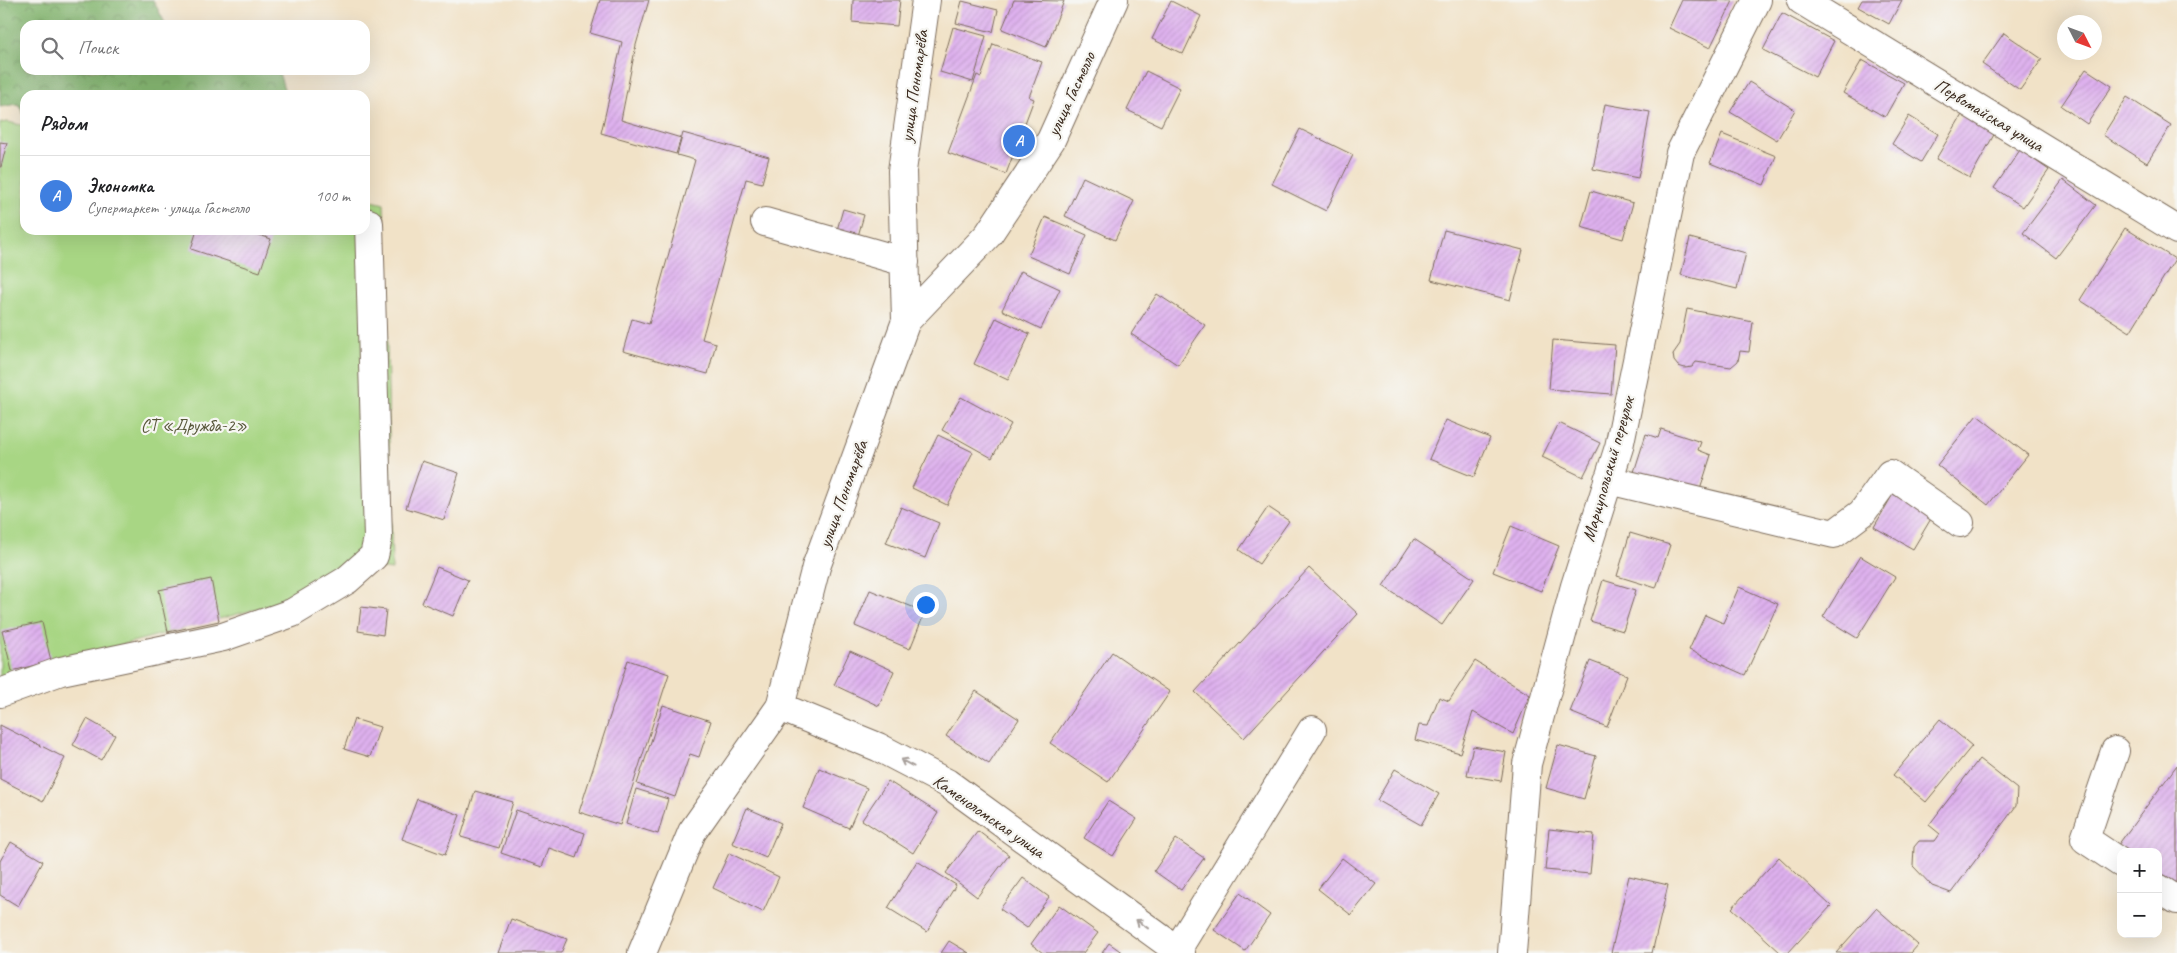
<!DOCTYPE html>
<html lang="ru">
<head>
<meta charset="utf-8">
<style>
  body { margin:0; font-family:Caveat,sans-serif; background:#f2f2f2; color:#202124 }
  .controls { position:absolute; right:15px; bottom:15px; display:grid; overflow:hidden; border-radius:10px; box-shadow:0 5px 20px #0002 }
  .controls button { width:45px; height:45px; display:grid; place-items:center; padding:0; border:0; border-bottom:1px solid #e0e0e0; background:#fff; color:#202124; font:25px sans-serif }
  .compass { position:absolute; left:2057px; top:15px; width:45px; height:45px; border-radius:50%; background:#fff; box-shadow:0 5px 20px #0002; rotate:132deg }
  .you { position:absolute; left:925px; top:604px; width:18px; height:18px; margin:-12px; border:4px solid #fff; border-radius:50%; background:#1a73e8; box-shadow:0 0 0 8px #1a73e833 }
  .badge { display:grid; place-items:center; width:32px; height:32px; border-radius:50%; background:#b5179e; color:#fff; font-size:16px; font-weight:700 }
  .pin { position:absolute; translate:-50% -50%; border:2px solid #fff; box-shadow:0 1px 5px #0006 }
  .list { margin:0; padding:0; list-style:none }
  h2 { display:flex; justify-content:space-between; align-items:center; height:65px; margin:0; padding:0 20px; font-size:21px }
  h2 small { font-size:16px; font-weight:400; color:#757577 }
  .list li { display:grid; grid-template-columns:32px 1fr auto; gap:15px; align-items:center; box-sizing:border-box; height:80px; padding:0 20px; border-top:1px solid #e0e0e0 }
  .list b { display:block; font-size:19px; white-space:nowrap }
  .list p { margin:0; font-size:16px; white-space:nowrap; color:#757577 }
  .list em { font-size:16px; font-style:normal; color:#757577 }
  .icon { flex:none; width:28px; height:28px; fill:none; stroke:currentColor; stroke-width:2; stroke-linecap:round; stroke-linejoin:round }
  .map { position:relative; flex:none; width:2177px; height:953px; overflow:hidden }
  .search { position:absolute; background:#fff; box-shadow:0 5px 20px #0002; left:20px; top:20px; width:350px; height:55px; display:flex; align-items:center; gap:12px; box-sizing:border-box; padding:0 18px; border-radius:15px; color:#757577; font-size:19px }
  .panel { position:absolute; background:#fff; box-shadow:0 5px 20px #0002; left:20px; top:90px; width:350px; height:145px; border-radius:15px }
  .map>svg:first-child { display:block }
</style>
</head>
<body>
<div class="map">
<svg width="2177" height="953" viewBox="0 0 2177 953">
  <defs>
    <pattern id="forest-crowns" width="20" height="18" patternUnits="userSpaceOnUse" patternTransform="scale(1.25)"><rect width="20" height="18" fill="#86b772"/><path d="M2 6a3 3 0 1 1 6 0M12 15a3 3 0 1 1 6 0" fill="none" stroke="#6f955d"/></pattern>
    <pattern id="building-hatch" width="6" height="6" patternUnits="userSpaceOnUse" patternTransform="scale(1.25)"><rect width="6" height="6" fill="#deb1ee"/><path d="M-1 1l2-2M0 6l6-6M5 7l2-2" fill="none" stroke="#bf98cc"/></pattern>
  </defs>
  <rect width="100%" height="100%" fill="#f6f6f2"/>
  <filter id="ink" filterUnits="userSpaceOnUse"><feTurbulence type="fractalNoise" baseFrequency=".02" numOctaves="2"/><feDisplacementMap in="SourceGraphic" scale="10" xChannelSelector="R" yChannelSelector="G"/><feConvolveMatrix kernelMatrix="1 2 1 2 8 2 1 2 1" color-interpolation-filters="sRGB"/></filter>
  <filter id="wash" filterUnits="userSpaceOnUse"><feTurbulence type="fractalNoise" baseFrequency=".0096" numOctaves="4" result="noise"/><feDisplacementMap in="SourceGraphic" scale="20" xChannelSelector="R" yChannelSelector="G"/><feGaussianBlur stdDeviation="1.12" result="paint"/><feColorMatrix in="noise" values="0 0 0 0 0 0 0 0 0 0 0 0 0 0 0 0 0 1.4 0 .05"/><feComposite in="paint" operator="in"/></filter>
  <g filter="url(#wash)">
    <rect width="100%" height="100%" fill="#f1e2c7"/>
    <path fill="#a8d684" stroke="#728051" d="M8,122l17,4v104h340v-31l19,5 8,366 -39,-6 -74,39 -203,54 -76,24v-558z"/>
    <path fill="url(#forest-crowns)" stroke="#607048" d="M0,0h153l13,25h-141v45h253l8,25h-261v22l-7,-13 -18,3z"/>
    <g id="blocks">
      <path fill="url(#building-hatch)" d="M600,0h49l-13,45 -15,75 60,18 -5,16 -75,-21 21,-91 -32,-9z
        M853,0h47l-3,26 -45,-4z
        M1014,0l50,1 -18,46 -44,-18z
        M1682,0l51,1 -23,47 -41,-20z
        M1862,0h40l-13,24 -31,-17z
        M962,1l36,9 -5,22 -37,-9z
        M1171,1l30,15 -18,38 -31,-15z
        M1782,13l52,28 -19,36 -52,-27z
        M953,27l33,9 -13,46 -33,-10z
        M2004,33l38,26 -22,31 -38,-26z
        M993,44l49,18 -13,35 5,2 -28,75 -58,-21 29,-78 4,2z
        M1862,60l42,23 -19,34 -42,-24z
        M2086,69l26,17 -25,38 -26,-18z
        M1146,71l34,17 -19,38 -34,-16z
        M1749,82l46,28 -18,30 -47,-28z
        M2127,97l44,28 -24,38 -44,-28z
        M1605,104l45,8 -12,66 -45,-9z
        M1963,113l33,18 -26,47 -34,-19z
        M1909,116l29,18 -17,28 -29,-18z
        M1300,129l53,26 -27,56 -54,-27z
        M683,133l86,24 -7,26 -16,-4 -44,160 14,4 -8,31 -85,-23 9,-32 17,5 46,-164 -18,-5z
        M1722,134l54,22 -12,29 -54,-22z
        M0,142l7,1 -6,24h-1z
        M2020,150l29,20 -26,37 -29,-19z
        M1083,177l51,24 -19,39 -50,-24z
        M2063,180l33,25 -40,53 -33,-25z
        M1591,191l42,12 -10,36 -42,-12z
        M843,209l21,6 -6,21 -21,-6z
        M1045,217l42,18 -17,39 -42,-18z
        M2125,228l50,31 -45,73 -50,-32z
        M197,230h48l26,9 -11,33 -69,-23z
        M1444,230l79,20 -13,50 -79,-20z
        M1690,238l56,15 -9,36 -56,-14z
        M1021,271l39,18 -19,40 -39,-19z
        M1157,294l48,31 -27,40 -47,-31z
        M1687,309l66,13 -4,30 -9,-1 -2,10 -7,6 -35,-5 -4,5 -7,1 -7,-2 -4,-5 -1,-7 7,-10z
        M996,318l34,16 -22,46 -34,-16z
        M1553,340l62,5 -4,49 -62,-5z
        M961,397l50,27 -19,34 -50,-28z
        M1977,415l51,40 -40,50 -51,-40z
        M1446,420l44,18 -16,39 -45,-18z
        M1559,423l41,20 -17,34 -41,-20z
        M1661,429l40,13 -3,8 13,5 -12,38 -65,-21 12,-38 12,4z
        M938,435l35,17 -26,53 -35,-17z
        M422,461l37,12 -15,47 -38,-12z
        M1893,494l39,23 -19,32 -39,-22z
        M901,507l38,16 -14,35 -39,-15z
        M1268,507l21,14 -30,43 -20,-14z
        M1511,526l48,20 -18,45 -48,-19z
        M1630,533l40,12 -14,43 -39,-12z
        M1414,539l60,40 -32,46 -59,-39z
        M1860,556l35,21 -38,61 -34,-21z
        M437,567l31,13 -15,36 -31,-13z
        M1309,568l49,46 -114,124 -49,-46z
        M211,579l8,42 -51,11 -9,-42z
        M1603,580l33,10 -13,41 -33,-10z
        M1739,587l39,17 -33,71 -56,-25 16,-35 18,8z
        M870,590l55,22 -15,37 -55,-23z
        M361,607l25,3 -3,25 -25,-4z
        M42,622l9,39 -39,10 -10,-40z
        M850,651l44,20 -15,35 -45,-21z
        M1112,652l58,40 -62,90 -58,-39z
        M628,660l41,14 -49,151 -41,-13z
        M1475,661l55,34 -17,39 -40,-22 -13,41 -45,-13 4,-15 9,1 11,-29 10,4z
        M1590,661l37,14 -20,52 -37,-15z
        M976,691l43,28 -30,45 -43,-28z
        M663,705l48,16 -12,36 -9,-3 -15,43 -38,-13z
        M87,719l28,16 -14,25 -28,-15z
        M354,719l26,8 -10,30 -26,-8z
        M1940,719l32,27 -46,56 -33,-27z
        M0,725l65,33 -22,43 -43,-22z
        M1558,745l38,11 -12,43 -38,-11z
        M1473,746l33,6 -5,29 -34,-6z
        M1979,759l38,30 -1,17 -65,87 -19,-7 -19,-20 1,-19 5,-6h16l5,-7 -11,-9z
        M2177,765v121l-19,-13v-21h-31l-9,-7z
        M819,768l48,20 -18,40 -46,-20z
        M1395,769l44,25 -18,31 -44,-25z
        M888,781l50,32 -25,40 -51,-33z
        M636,789l32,10 -10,35 -32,-10z
        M475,791l38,11 -14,46 -38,-11z
        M417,799l43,16 -15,40 -43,-16z
        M1108,801l29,18 -24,37 -29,-18z
        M747,808l34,15 -15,35 -34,-15z
        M516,810l69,23 -8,25 -28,-10 -7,19 -41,-14z
        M1549,829l45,5 -4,40 -45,-4z
        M978,831l31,24 -32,42 -31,-24z
        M1176,839l28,19 -23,32 -27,-19z
        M11,842l32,19 -25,45 -18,-11v-34z
        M729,853l50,24 -16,35 -50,-24z
        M1779,857l52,49 -43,47h-7l-49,-45z
        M1342,858l34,26 -25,31 -33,-26z
        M917,861l39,24 -29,47 -39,-24z
        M1629,876l39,9 -16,68h-41z
        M1023,878l26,19 -22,31 -27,-19z
        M1240,893l30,22 -25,36 -31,-21z
        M1059,905l39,28 -15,20h-40l-12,-9z
        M1876,908l42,37 -7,8h-75z
        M511,919l56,20 -6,14h-63z
        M949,941l20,12h-28z
        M1109,943l14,10h-21z"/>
    </g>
  </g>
  <g filter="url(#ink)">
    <use href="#blocks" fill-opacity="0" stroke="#7b6a59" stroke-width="1"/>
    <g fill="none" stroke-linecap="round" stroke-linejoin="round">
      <g stroke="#7b6a59" stroke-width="30">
        <path id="minor" d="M1801,0l376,230
          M765,222l140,40
          M906,321l82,-86 63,-95 63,-140
          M1608,480l226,54 28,-21 28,-39 70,49
          M0,693l61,-22 162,-34 69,-24 55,-33 27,-24 4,-18 -9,-315 -4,-1
          M780,707l98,40 69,36 234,170
          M2115,751l-30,88 36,24
          M2158,888l19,12
          M1177,950l135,-220
          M642,953l50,-121 88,-125 36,-140 90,-246 -4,-150 24,-171
          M1512,953l15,-189 48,-178 44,-139 61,-294 77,-153"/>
      </g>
      <use href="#minor" stroke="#fff" stroke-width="28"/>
    </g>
    <defs><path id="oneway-shaft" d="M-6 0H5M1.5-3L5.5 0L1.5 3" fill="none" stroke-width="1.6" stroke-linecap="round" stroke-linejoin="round" transform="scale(1.25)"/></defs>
    <g stroke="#a79f9a">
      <use href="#oneway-shaft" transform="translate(907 763) rotate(-152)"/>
      <use href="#oneway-shaft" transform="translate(1142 924) rotate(-144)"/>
    </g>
  </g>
  <g text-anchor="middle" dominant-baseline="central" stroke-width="4.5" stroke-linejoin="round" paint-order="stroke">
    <g font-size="18" fill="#3b2a1e" stroke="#f6f6f2">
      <text transform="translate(914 86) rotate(-82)">улица Пономарёва</text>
      <text transform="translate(1071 94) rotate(-65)">улица Гастелло</text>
      <text transform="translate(1989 115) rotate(31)">Первомайская улица</text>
      <text transform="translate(1608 469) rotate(-74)">Мариупольский переулок</text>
      <text transform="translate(843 494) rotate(-70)">улица Пономарёва</text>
      <text transform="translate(989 816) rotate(35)">Каменоломская улица</text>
    </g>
    <g font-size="18" fill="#565538" stroke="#f6f6f2">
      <text x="194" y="425">СТ «Дружба-2»</text>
    </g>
  </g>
</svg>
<div class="controls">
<button>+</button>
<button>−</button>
</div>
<svg class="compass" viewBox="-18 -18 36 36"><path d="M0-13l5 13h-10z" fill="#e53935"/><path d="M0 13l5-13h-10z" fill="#757577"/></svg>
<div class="you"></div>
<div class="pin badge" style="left:1019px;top:141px;background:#3f7fe0">A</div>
<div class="search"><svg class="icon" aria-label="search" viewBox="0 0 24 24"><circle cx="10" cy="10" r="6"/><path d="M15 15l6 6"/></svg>Поиск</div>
<section class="panel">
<h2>Рядом<small></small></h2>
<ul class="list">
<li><span class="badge" style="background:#3f7fe0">A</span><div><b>Экономка</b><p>Супермаркет · улица Гастелло</p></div><em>100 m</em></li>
</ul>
</section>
</div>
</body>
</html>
